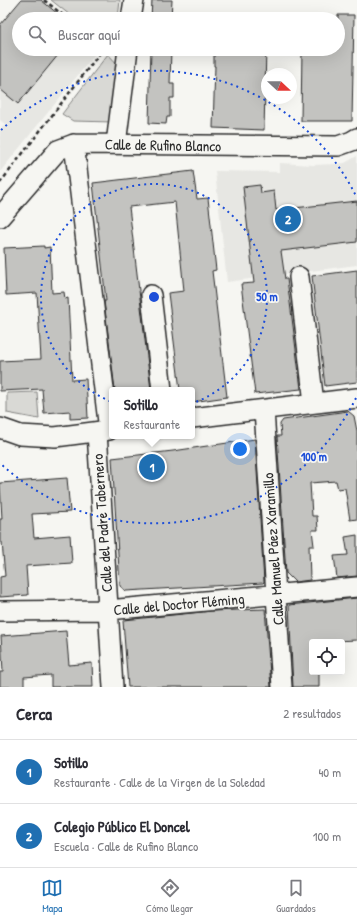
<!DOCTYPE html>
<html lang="es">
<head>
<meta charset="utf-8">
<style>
  body { margin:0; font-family:"Patrick Hand",sans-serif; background:#f7f7f7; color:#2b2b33 }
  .controls { position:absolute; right:12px; bottom:12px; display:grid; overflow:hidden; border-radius:4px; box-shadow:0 4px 16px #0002 }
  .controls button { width:36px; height:36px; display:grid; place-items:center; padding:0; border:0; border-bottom:1px solid #e1e1e2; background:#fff; color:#2b2b33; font:20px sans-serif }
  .compass { position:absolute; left:261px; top:68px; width:36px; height:36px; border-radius:50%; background:#fff; box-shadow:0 4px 16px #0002; rotate:112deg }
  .you { position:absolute; left:240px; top:449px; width:14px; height:14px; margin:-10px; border:3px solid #fff; border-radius:50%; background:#1a73e8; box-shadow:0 0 0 6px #1a73e833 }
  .badge { display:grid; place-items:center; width:26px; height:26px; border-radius:50%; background:#1f6fb2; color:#fff; font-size:13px; font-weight:700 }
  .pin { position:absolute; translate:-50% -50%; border:2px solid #fff; box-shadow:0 1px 4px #0006 }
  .popup { position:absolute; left:109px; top:387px; width:86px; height:52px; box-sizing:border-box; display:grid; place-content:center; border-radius:4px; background:#fff; filter:drop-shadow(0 1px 3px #0005); font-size:13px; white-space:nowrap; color:#7c7c81 }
  .popup b { font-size:15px; color:#2b2b33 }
  .popup::after { content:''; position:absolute; left:50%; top:100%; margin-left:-8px; border:8px solid transparent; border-top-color:#fff }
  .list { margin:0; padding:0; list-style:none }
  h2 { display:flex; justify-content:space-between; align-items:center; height:52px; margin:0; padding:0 16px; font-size:17px }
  h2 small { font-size:13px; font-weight:400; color:#7c7c81 }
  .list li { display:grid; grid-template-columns:26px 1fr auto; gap:12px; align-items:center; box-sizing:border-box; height:64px; padding:0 16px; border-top:1px solid #e1e1e2 }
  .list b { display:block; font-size:15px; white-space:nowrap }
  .list p { margin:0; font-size:13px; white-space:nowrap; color:#7c7c81 }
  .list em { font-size:13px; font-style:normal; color:#7c7c81 }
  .icon { flex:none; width:22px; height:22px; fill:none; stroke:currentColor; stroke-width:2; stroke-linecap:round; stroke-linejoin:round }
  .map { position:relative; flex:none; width:357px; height:687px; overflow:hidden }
  .search { position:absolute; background:#fff; box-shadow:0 4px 16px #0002; left:12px; right:12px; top:12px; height:44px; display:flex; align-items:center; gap:10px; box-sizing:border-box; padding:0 14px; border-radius:22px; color:#7c7c81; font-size:15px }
  .sheet { height:180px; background:#fff }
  nav { display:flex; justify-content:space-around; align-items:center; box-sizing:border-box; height:56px; border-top:1px solid #e1e1e2; background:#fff; font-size:11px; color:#7c7c81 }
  nav a { display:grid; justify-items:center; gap:2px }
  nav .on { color:#1f6fb2 }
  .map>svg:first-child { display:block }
</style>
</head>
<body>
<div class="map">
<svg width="357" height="687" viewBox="0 0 357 687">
  <rect width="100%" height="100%" fill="#f6f6f2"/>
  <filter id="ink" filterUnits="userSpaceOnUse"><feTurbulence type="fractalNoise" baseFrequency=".025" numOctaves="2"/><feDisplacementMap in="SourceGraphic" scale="8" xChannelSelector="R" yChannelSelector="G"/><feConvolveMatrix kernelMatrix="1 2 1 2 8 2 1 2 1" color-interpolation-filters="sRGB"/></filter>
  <g filter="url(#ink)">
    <path fill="#e7e7e3" d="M63,49h36l-99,123v-42l5,-6 -5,-4v-31l18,15z
      M357,156v109l-130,17 -12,-111 65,1v-9l33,2 22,-1 10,-1z"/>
    <path fill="#d9d9d5" stroke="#828280" d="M51,0h69l-2,19h-43z
      M108,54l11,12 -6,56 -40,-1 -11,-7z
      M37,392l2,27 -32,-6v-20z"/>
    <path fill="#c3c3c0" stroke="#2b2b2b" d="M21,0h20l23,19h-45v30h44l-45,55 -18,-15v-64z
      M152,0h20l-1,19h-20z
      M338,15h16l-2,106h-51l1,-72h36z
      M151,49h20l-1,35h4v14h-4v19h-3l-1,7 -17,-1z
      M214,49h52l-2,81 -51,-2 2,-62h-1z
      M193,171l4,28 11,-1 8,72 -4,1 15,126 -35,5v-12h-12l-12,-97 16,-2 -9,-89 -46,5 22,183h-36l-11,-89h2l-13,-118z
      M260,185l1,8 13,-2 2,19 81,-9v41l-76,9 4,28h2l14,110 -46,5 -14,-110 13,-1 -11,-96z
      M44,246v2l6,-1 2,46 12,-1 1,7 3,-1 4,82 14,-1 2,39 -18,1v-8l-26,2 -2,-24 -42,2v-30l41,-2 -4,-66 -31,2 -2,-47z
      M357,270v112l-32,4 -13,-110z
      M348,411l6,5 3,15v88l-7,1 -5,-32 -7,1 -2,-8 -26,2 2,33h5l1,14h-6l2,16h-5l1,34 -15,2 -9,-9 -9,-137h4l-1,-12 3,-4z
      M255,439l9,143 -1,1 -137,8 -6,-5 -8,-128 61,-7z
      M67,478l3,34 -38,2 2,24 36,-3 2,28 -46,3 2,29 -28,2v-20l5,-1 -3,-34h-2v-23h2l-2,-36z
      M357,535v41l-20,2 -3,-22 14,-1 -3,-18z
      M357,598v42l-45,2v30h7v15h-26l-4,-82z
      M265,609l6,78h-143l-5,-66 1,-1 88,-9z
      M66,631l3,34 23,-2 1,24h-42v-12l-27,2v10h-24v-15h3l-2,-36z"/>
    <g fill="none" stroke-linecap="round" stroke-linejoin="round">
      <g stroke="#2b2b2b" stroke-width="22">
        <path id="minor" d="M131,19l3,-19
          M74,144l35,286
          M116,144l12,-95
          M0,217l58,-67 16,-6 264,2 14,-5 5,-3
          M299,277l15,126
          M151,295l11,95
          M264,410l18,277
          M192,418l165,-20
          M0,428l20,7 35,2 54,-7
          M97,432l16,255
          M0,611l108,-1 249,-23"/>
      </g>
      <path stroke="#2b2b2b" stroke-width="2.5" stroke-dasharray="4 3" stroke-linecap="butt" d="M44,0l24,19
        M0,183l103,-134"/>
      <use href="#minor" stroke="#f6f6f2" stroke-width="19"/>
    </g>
  </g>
  <g fill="none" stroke="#1d4ed8" stroke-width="2" stroke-dasharray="2 4">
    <circle cx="154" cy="297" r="113"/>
    <path d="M356 398A226 226 0 0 1 1 464M1 130A226 226 0 0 1 356 196"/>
  </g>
  <g text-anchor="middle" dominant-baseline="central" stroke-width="3.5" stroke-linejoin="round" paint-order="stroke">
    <g font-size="15" fill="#2b2b2b" stroke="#f6f6f2">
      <text transform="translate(163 145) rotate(1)">Calle de Rufino Blanco</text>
      <text transform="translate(102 523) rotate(-94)">Calle del Padre Tabernero</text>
      <text transform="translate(273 549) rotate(-94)">Calle Manuel Páez Xaramillo</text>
      <text transform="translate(179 604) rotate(-5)">Calle del Doctor Fléming</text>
    </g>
  </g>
  <circle cx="154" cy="297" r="6" fill="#1d4ed8" stroke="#f6f6f2" stroke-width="2"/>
  <g font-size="12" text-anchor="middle" font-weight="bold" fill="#1d4ed8" stroke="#f6f6f2" stroke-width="3.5" stroke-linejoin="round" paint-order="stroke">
    <text x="267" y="301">50 m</text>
    <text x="314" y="461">100 m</text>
  </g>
</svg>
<div class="controls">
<button><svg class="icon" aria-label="locate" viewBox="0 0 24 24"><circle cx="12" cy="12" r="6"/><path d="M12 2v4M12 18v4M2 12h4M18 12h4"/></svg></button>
</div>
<svg class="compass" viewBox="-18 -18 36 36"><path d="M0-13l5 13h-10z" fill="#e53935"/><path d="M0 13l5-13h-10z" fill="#7c7c81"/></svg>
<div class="you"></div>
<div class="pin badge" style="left:152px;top:467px">1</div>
<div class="popup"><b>Sotillo</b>Restaurante</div>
<div class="pin badge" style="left:288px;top:219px">2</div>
<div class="search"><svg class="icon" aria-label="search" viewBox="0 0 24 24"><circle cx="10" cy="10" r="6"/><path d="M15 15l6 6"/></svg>Buscar aquí</div>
</div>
<section class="sheet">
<h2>Cerca<small>2 resultados</small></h2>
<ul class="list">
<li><span class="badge">1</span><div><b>Sotillo</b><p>Restaurante · Calle de la Virgen de la Soledad</p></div><em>40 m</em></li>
<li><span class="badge">2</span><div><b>Colegio Público El Doncel</b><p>Escuela · Calle de Rufino Blanco</p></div><em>100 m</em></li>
</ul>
</section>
<nav>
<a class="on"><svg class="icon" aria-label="map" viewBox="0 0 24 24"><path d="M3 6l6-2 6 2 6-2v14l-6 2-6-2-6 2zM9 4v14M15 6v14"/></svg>Mapa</a>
<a><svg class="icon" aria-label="directions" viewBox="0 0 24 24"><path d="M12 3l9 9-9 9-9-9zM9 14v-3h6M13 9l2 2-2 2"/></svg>Cómo llegar</a>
<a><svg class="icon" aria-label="saved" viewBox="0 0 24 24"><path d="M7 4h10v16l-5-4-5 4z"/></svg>Guardados</a>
</nav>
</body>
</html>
